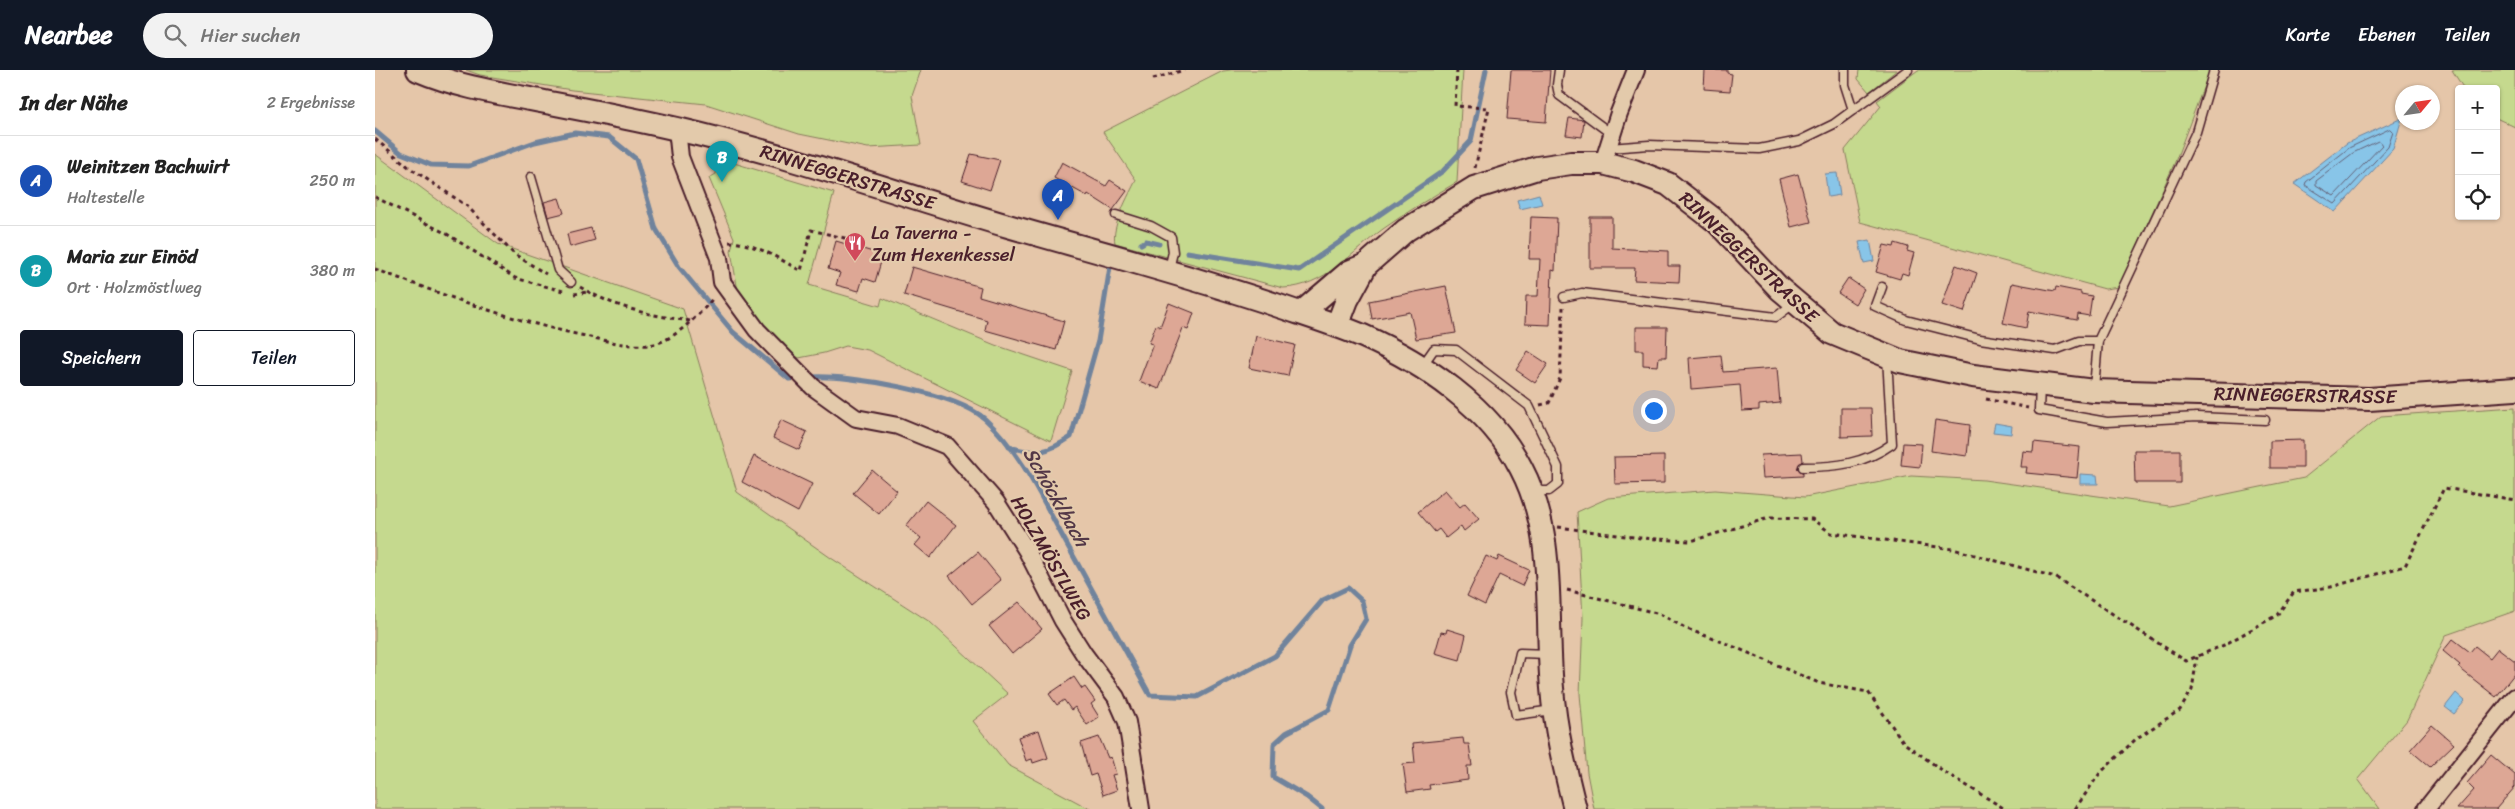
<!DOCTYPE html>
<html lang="de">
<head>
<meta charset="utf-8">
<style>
  body { margin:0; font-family:Sriracha,sans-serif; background:#f2f2f2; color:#222 }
  .controls { position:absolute; right:15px; top:15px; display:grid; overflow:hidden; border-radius:5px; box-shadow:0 1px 4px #0004 }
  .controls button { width:45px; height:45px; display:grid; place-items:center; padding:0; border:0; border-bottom:1px solid #e0e0e0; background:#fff; color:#222; font:25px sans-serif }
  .compass { position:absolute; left:2020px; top:15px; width:45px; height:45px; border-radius:50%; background:#fff; box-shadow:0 1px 4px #0004; rotate:61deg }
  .you { position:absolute; left:1278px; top:340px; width:18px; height:18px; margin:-12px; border:4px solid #fff; border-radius:50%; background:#1a73e8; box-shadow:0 0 0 8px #1a73e833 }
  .badge { display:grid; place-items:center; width:32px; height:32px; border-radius:50%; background:#111827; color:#fff; font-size:16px; font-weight:700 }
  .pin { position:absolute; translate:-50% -41px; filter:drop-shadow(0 1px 2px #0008) }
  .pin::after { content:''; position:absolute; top:26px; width:18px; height:15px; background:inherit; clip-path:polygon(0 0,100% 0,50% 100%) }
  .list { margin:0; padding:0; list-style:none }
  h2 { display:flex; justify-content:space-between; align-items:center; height:65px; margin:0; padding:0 20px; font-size:21px }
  h2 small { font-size:16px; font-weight:400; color:#767676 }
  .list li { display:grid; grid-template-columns:32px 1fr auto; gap:15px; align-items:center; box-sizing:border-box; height:90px; padding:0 20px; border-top:1px solid #e0e0e0 }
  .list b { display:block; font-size:19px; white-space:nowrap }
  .list p { margin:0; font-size:16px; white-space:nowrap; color:#767676 }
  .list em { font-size:16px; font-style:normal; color:#767676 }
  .actions { display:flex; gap:10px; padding:15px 20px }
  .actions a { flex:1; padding:11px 0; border:1px solid #111827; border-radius:5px; text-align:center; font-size:18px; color:#111827 }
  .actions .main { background:#111827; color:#fff }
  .icon { flex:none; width:28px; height:28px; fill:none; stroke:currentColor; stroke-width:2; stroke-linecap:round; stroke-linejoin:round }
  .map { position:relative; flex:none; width:2140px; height:739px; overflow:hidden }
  header { display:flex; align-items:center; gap:30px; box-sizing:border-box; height:70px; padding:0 25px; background:#111827; color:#fff }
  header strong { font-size:24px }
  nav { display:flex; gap:28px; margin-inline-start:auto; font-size:18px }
  .search { width:350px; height:45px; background:#f2f2f2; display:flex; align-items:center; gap:12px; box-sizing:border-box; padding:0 18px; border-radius:28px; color:#767676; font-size:19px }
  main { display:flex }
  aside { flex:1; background:#fff }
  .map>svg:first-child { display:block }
</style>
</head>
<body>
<header>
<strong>Nearbee</strong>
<div class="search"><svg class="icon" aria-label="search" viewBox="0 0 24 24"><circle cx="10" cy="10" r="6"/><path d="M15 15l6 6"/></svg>Hier suchen</div>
<nav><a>Karte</a><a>Ebenen</a><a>Teilen</a></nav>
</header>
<main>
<aside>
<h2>In der Nähe<small>2 Ergebnisse</small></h2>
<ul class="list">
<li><span class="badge" style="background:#1a4fb4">A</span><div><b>Weinitzen Bachwirt</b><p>Haltestelle</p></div><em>250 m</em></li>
<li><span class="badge" style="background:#0f9aa8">B</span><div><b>Maria zur Einöd</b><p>Ort · Holzmöstlweg</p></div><em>380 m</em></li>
</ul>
<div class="actions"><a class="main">Speichern</a><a>Teilen</a></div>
</aside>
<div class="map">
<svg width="2140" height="739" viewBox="0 0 2140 739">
  <rect width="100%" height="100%" fill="#e5c6a9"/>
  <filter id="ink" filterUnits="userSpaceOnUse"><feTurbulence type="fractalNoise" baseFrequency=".02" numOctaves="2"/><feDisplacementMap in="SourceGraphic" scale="10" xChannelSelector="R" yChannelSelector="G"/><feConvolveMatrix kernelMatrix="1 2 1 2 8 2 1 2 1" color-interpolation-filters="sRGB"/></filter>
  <g filter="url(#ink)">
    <path fill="#c5d98e" stroke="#887c5c" d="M91,0h455l-9,26 9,49 -53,3 -69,-14 -93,-30 -134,-14 -92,-15z
      M856,0h232l-6,112c-26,15 -50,30 -74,47 -31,23 -59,58 -100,59l-168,-45c-4,-17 14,-48 21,-63l-33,-48 120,-61z
      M1484,0h38l-28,22 -11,-13z
      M1543,0h292l-35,92 -56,125 -14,2 -245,-67 -15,-72 36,-44 -4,-5z
      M2077,0h63v57l-19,-9v-29h-32z
      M0,84l123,90 185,65 54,183 94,66 99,64 78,72 -35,27 35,44 82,44h-715z
      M339,87l120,36 -25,92 71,21 2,-8 113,47 77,26 -21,70 -183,-91 -22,-4 -22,7 -25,5 -18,-12 -42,-49 -8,-46 3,-13 -25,-60 7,-4 1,-9 -7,-6z
      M2140,337v204l-69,24 -39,85 -49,59 22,30h-786l-7,-36 -7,-79 3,-76 -6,-106 31,-14 107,-8 90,7 106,-21 73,4 185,26 135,-28 77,-62z"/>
    <path fill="#88c5e8" stroke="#6f839c" d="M2027,48l-9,31 -58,63 -41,-28 53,-41z
      M1462,103l3,22 -12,2 -3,-23z
      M1164,124l3,10 -22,5 -3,-9z
      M1495,170l4,21 -10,2 -5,-21z
      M1620,353l17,3 -1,8 -18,-2z
      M1705,404l17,1 1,9h-18z
      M2081,623l9,8 -11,13 -9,-7z"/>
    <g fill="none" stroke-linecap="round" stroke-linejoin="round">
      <path stroke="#636177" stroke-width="1" d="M2015,59l3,3 -5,15 -53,57 -30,-19 1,-3 43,-34z
        M2004,71l3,4 -48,51 -18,-11v-4l37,-28z"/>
      <path stroke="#6f839c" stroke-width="5" d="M0,61l26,22 30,12 38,1 66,-24 40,-9 34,4 27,22 20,70 23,38 54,65 56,47 10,-1
        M766,174l5,-3 13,3
        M812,182l112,18 144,-99 28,-30 15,-71
        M435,307c39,-3 146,16 175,42 36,33 56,78 79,120 29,52 57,104 86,156l47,2 78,-41 48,-56 25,-12 14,13 4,18 -16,26 -21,65 -43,23 -12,11 -1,33 34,20 15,12
        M634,377c29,8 38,6 62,-10l27,-96 12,-74"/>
    </g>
    <path fill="#dda795" stroke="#4a1f2b" d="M1136,0h39l-4,52 -39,-3z
      M1330,0h22v3l5,1 -2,17 -26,-2z
      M1194,48l15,2 -2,17 -16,-2z
      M596,84l29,6 -10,30 -28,-9z
      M687,92l44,24 4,-6 17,11 -14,19 -25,-16 -1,2 -33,-18z
      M1423,104l13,48 -20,5 -12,-48z
      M184,128l5,15 -16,4 -4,-15z
      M1156,147l26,1 -2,53 -3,-1 -2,55 -25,-1 1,-28h12l2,-37h-11z
      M1215,147h22v31l56,3v15h12l-1,16 -45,-2 1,-12h-45z
      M216,158l4,12 -25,7 -3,-13z
      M461,171l47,14 -8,27 -12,-4 -4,13 -23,-6 4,-12 -12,-4z
      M1520,173l13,4 -1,4 7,2 -6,22 -6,-2 -2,6 -24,-7 8,-27 10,2z
      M1581,195l21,8 -13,39 -22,-7z
      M537,197l69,20 -2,9 85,25 -8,29 -71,-20 2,-10 -83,-25z
      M1473,208l16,11 -9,15 -17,-11z
      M1637,213l43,8 1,-4 25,5v2l11,2 -3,20 -11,-2 -1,6 -48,-9 -3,17 -23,-5z
      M1071,216l10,47 -40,6 -6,-27 -38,7 -3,-18z
      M794,233l25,10 -6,17 -5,-2 -24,61 -20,-8 14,-37 -4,-1 7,-18 4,2z
      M1261,257h31l-1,30h-7l-1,9 -15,-1v-15h-7z
      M881,266l39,9 -7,31 -39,-8z
      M1153,281l20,13 -13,19 -19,-13z
      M1346,285l2,17 54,-4 3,35 -21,2v5l-17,1 -2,-26 -49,4 -2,-31z
      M1466,338h30l1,28 -31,1z
      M406,350l26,12 -8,18 -26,-12z
      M1560,350l35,5 -3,31 -36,-5z
      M1928,370v28h-33v-27z
      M1659,372l46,5 -3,31 -51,-5 1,-6h-6l2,-16 10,1z
      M1528,373l19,1 -2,23 -19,-2z
      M1759,380h46v33h-45z
      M1427,383l1,8 -6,7 6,5v3l-40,2 -2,-23z
      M379,386l58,28 -14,28 -56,-30z
      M1289,386v27l-49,1 -1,-27z
      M497,400l25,21 -18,23 -26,-21z
      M1070,420l15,17 5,-4 14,16 -15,12 -3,-5 -15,12 -7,-9 -4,3 -17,-20z
      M551,431l30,24 -26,33 -15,-13 6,-7 -15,-12z
      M603,482l23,28 -29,24 -23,-28z
      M1111,486l11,5 2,-5 30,14 -7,16 -23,-11 -14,30 -18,-9z
      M644,532l23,27 -30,25 -23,-28z
      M1072,559l19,6 -6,25 -25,-7 6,-21 5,1z
      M2078,569l17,13 5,-6 15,12 8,-10 17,13v12l-19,24 -38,-30 2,-2 -17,-14z
      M699,607l8,12 3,-2 10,14 -4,3 8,13 -12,8 -12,-18 -4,3 -7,-10 -7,5 -8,-11z
      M2057,655l22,19 -24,23 -20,-17z
      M664,660l9,28 -15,5 -1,-4 -6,2 -8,-24z
      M724,667l9,21 3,-1 5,17 -4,1 5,15 -14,5 -7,-21 -6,2 -9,-33z
      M1088,668l1,6h5l3,22h-5l1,14 -39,5 1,4 -23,3 -4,-28 12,-1 -2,-20z
      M2116,685l24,20v12l-19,22h-39l17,-19 -7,-7z"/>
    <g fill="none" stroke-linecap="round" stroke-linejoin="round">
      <g stroke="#4a1f2b" stroke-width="11">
        <path id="service" d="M1184,0l-2,15 2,10 54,40
          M1470,0v15l8,25
          M1234,78l40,-3 110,4 40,-8 35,-17 74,-54
          M156,107l27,93 13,12
          M741,145l35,11 20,11 2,15 -4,17
          M1507,217l-7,19 31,14 74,19 75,11 24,-9h19
          M1189,227l18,-4 194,24 17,-13
          M1047,296l12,-17 22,1 73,56 29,61v17l-9,7h-15
          M1665,316l-1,24 68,12 90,-5 68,3
          M1719,318l4,-47 98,-209 18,-62
          M1428,397c33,0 61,-3 89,-23l-5,-87
          M1173,584l-28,-1 -9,39 5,23 37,-5"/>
      </g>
      <g stroke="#4a1f2b" stroke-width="20">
        <path id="minor" d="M302,59l3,28 39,101 3,24 35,48 56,57 43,31 42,8 49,20 49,56 31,49 36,70 21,33 32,43 11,25 14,87
          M1228,93l16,-50 17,-43
          M2051,739l89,-112"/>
      </g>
      <g stroke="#4a1f2b" stroke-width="26">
        <path id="secondary" d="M43,0c35,15 74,22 112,29 50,10 101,19 151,31 111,26 218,64 327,96 90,26 179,49 268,79 29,10 59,19 87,31 61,27 127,71 158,132 36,68 24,145 31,220 3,41 13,81 23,121
          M926,243l48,-41 17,-7 40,-35 68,-42 63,-20 34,-5h32l31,8 34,13 49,38 63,67 52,44 68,28 73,15 121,15 275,8 146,-10
          M962,256l10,-26 19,-35"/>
      </g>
      <path stroke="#4a1f2b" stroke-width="3" stroke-dasharray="4 4" stroke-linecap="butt" d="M1082,0l-2,36 34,2 -14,60
        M778,9l31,-9
        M0,69l35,29 57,38 47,48 32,20
        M0,127l72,37 68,44 48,13
        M354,172c26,1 49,16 72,29l10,-41 50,12
        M0,199c70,27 141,53 215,68 21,5 46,12 68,6 17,-5 45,-31 55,-45
        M205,217c35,21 72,29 111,34
        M199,224l13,-2
        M1611,329l42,9
        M1165,335l9,-2 11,-25 3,-71
        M1183,457l82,11 51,3 78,-23 43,1 19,14 122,16 102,28 131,84 38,-16 53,-30 17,-23 37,-5 74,-21 39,-78 71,12
        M1192,520l93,24 27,15 38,14 94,40 49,9 36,51 42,30 59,36
        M1700,739l25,-36 37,-35 43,-28 12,-20 5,-33"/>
      <use href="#service" stroke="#e3caab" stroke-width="8"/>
      <use href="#minor" stroke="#e3caab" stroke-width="16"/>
      <use href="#secondary" stroke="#e3caab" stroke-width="22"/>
    </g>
  </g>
  <defs>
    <g id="restaurant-pin" transform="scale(1.125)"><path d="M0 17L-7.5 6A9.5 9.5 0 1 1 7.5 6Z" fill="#d1495b" stroke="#e3caab"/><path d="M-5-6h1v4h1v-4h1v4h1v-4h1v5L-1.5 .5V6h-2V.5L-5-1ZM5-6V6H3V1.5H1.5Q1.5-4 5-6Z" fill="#fff"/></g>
  </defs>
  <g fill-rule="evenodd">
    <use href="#restaurant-pin" x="480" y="173"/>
  </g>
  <g text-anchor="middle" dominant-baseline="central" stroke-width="4.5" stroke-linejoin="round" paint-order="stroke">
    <g font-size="19" fill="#4a1f2b" stroke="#e3caab">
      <text transform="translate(473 107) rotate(17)">RINNEGGERSTRASSE</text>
      <text transform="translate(1374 187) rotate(43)">RINNEGGERSTRASSE</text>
      <text transform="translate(1930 325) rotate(1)">RINNEGGERSTRASSE</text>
      <text transform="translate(676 488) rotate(60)">HOLZMÖSTLWEG</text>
    </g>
    <g font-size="19" fill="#4a1f2b" stroke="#e3caab" text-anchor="start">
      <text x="496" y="162">La Taverna -<tspan x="496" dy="22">Zum Hexenkessel</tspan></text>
    </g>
    <g font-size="20" font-style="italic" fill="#533847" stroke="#e3caab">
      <text transform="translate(681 427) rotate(60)">Schöcklbach</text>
    </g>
  </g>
</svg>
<div class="controls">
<button>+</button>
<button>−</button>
<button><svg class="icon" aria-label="locate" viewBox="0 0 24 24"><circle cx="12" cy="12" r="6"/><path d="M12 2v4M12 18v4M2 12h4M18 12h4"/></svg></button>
</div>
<svg class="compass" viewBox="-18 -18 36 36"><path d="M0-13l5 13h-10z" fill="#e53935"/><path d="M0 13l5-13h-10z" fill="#767676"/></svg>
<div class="you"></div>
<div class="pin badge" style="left:683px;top:150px;background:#1a4fb4">A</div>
<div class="pin badge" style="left:347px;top:112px;background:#0f9aa8">B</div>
</div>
</main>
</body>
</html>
